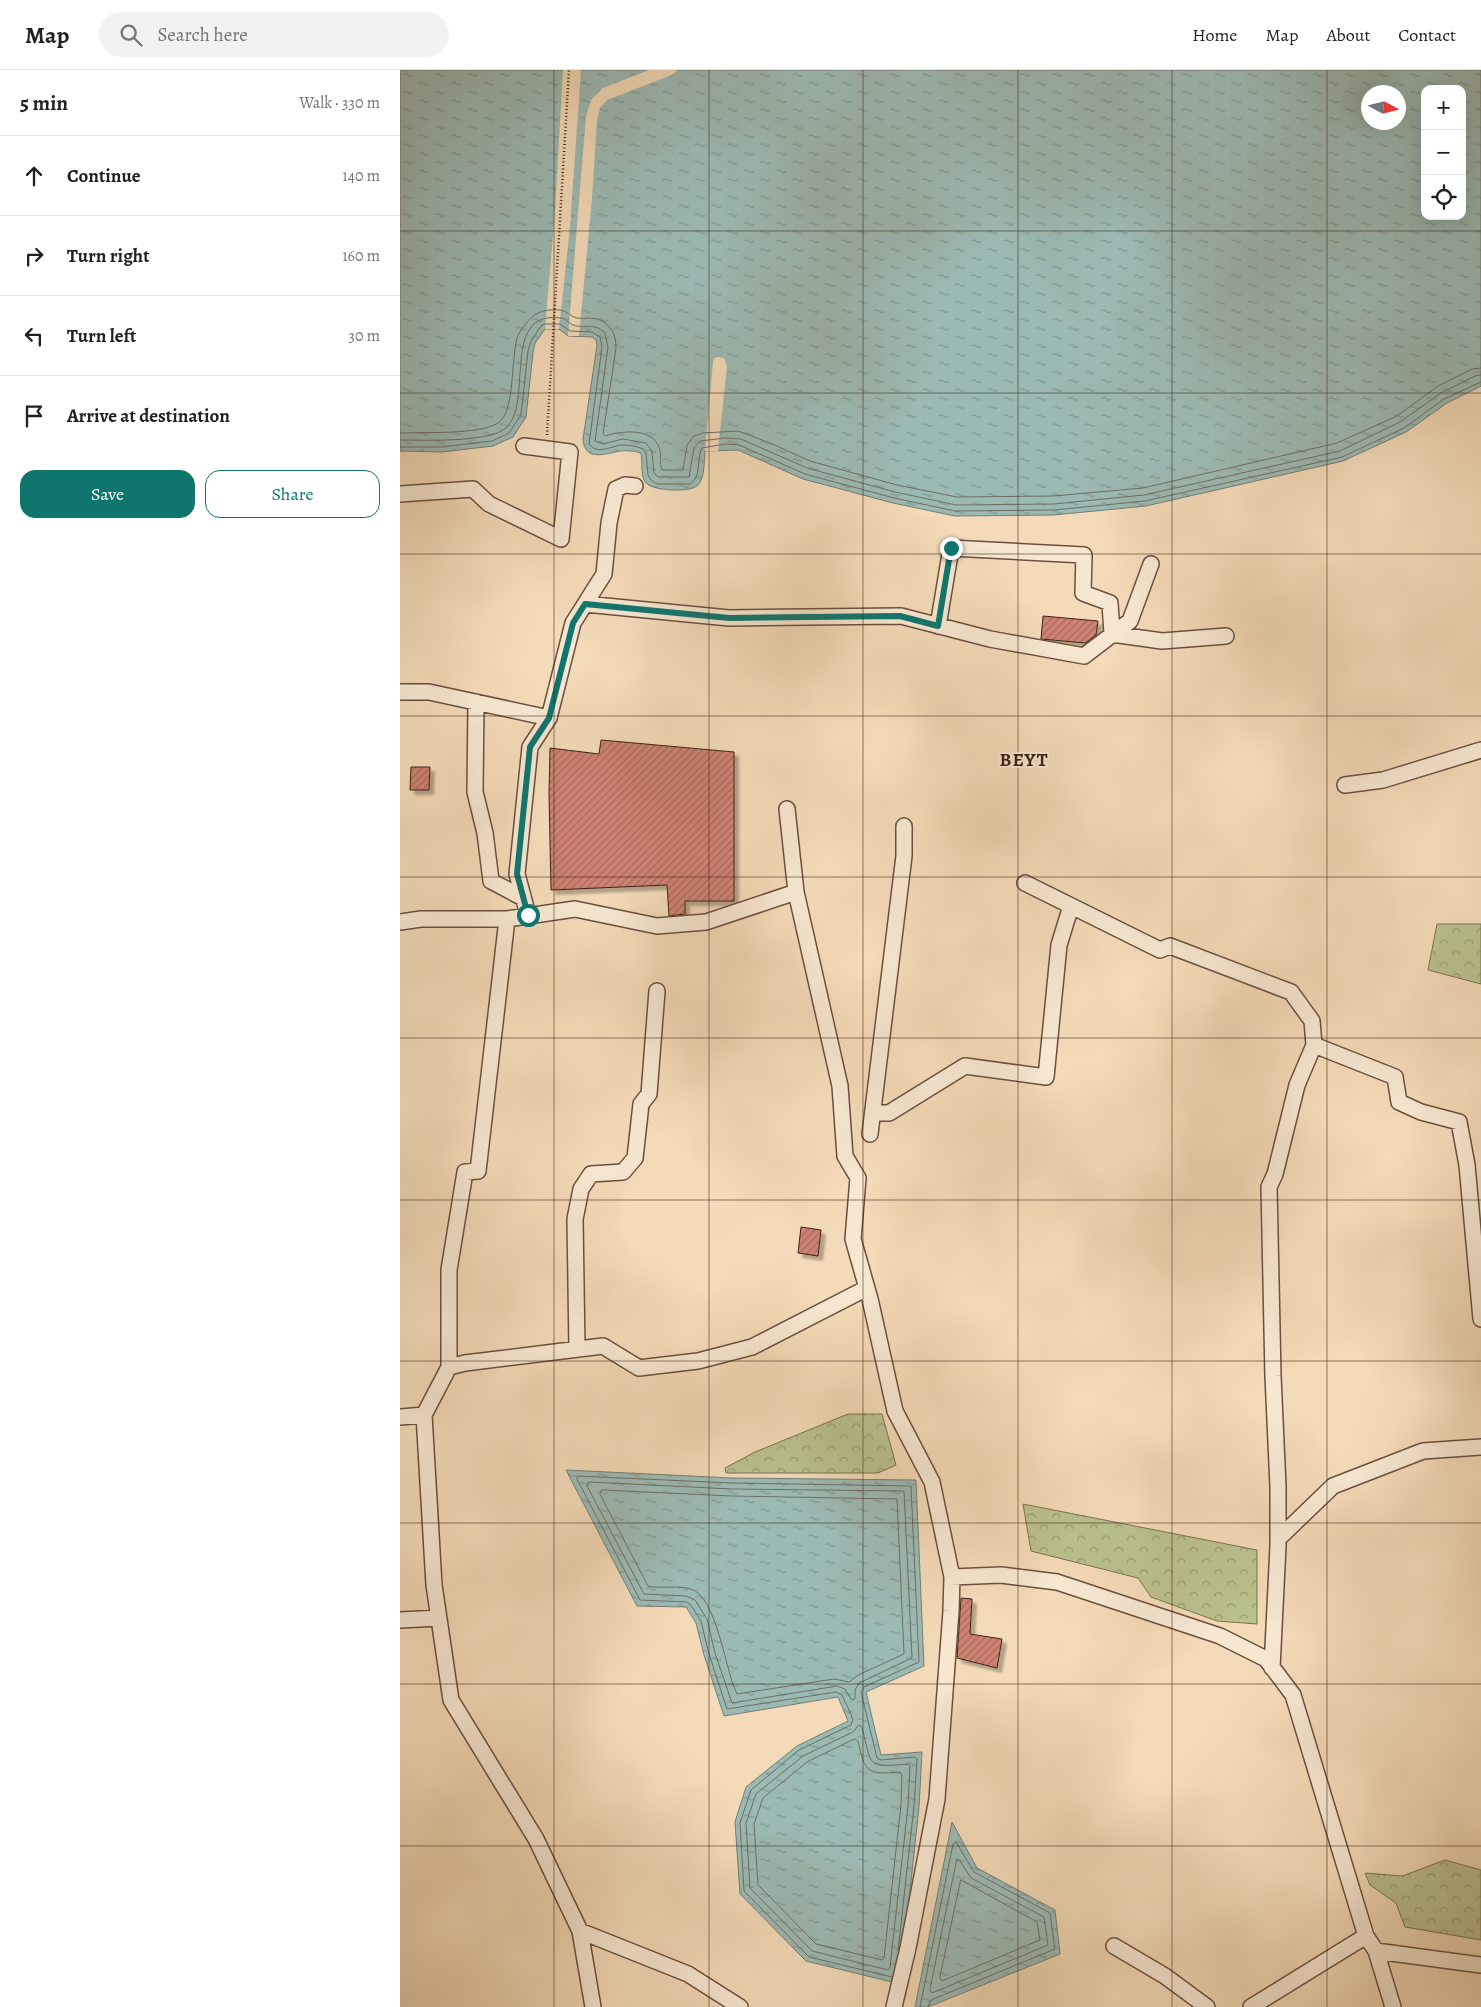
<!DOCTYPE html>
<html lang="en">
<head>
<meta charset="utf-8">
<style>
  body { margin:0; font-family:Alegreya,serif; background:#f2f2f2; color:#202124 }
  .controls { position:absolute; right:15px; top:15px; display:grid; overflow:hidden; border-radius:10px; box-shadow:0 5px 20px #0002 }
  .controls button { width:45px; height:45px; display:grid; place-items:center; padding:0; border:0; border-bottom:1px solid #e0e0e0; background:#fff; color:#202124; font:25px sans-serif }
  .compass { position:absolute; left:961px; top:15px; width:45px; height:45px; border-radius:50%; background:#fff; box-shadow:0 5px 20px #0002; rotate:97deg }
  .stop { position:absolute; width:15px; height:15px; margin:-11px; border:4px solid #0f766e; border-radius:50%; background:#fff }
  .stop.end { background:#0f766e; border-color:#fff; box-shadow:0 1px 5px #0008 }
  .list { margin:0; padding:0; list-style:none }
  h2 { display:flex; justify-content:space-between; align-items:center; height:65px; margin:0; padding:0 20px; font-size:21px }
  h2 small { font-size:16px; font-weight:400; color:#757577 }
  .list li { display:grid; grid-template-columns:32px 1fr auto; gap:15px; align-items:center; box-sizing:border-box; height:80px; padding:0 20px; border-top:1px solid #e0e0e0 }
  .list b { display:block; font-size:19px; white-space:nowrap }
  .list em { font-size:16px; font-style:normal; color:#757577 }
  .actions { display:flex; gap:10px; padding:15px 20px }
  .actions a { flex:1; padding:11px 0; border:1px solid #0f766e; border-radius:15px; text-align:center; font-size:18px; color:#0f766e }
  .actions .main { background:#0f766e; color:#fff }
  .icon { flex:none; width:28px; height:28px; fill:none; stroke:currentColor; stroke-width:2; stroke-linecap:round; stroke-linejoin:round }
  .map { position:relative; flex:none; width:1081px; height:1937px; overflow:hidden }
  header { display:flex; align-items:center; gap:30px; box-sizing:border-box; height:70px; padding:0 25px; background:#fff; border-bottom:1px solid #e0e0e0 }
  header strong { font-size:24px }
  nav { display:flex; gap:28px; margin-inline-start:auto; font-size:18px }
  .search { width:350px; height:45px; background:#f2f2f2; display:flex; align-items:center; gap:12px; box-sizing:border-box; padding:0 18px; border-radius:28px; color:#757577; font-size:19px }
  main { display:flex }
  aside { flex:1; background:#fff }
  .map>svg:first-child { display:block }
</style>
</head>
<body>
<header>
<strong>Map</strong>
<div class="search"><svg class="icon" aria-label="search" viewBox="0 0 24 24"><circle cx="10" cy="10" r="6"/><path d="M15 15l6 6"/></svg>Search here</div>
<nav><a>Home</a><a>Map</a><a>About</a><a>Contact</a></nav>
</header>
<main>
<aside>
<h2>5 min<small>Walk · 330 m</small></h2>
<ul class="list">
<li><svg class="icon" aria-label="ahead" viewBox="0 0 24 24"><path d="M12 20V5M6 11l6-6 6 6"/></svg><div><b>Continue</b></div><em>140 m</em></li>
<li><svg class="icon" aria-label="right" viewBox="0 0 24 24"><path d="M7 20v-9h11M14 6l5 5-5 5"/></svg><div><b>Turn right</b></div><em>160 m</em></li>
<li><svg class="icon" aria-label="left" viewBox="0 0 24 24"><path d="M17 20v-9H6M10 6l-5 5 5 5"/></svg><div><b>Turn left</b></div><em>30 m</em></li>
<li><svg class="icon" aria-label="arrive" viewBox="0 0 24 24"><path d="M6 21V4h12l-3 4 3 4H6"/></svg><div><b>Arrive at destination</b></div></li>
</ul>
<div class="actions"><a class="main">Save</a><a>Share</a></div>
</aside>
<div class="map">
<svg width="1081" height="1937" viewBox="0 0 1081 1937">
  <defs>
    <pattern id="forest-crowns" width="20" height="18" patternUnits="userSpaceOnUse" patternTransform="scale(1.25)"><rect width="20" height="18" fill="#bac08f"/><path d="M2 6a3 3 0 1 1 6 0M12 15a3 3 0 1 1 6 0" fill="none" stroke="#989c74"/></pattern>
    <pattern id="water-ripples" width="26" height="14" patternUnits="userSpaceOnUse" patternTransform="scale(1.25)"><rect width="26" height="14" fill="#9cbab4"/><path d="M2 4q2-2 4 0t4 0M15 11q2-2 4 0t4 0" fill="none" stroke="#809791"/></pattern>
    <pattern id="building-hatch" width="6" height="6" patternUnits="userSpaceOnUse" patternTransform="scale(1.25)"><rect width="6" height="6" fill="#ce8273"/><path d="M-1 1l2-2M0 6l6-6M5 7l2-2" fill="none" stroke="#a86a5d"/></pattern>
    <filter id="shadow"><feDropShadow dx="4.5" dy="4.5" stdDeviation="1" flood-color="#0004"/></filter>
  </defs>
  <rect width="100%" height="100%" fill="#f3dab8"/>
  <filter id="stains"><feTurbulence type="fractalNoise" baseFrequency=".004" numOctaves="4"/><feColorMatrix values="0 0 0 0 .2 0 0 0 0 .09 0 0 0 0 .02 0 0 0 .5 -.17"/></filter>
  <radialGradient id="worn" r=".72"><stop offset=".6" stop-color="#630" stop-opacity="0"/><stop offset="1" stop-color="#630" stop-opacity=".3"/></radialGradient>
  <path fill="url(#forest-crowns)" stroke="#7b7152" d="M1037,854h44v60l-53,-14z
    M448,1344h34l14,51 -18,8h-152l-1,-5 30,-16z
    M623,1434l234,46v74l-40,-3 -66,-24 -13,-19 -107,-27z
    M1045,1790l36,10v70l-76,-13 -9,-24 -26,-18 -5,-12 37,3z"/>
  <path fill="url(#water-ripples)" stroke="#767d74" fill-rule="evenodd" d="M0,0h1081v316l-34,17 -41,29 -63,29 -197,45 -92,9 -99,1 -62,-13 -90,-24 -65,-29 -33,1c-1,10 0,27 -7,34 -7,8 -45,6 -52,-2 -6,-7 -3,-20 -5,-30 -6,-2 -14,-3 -20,-2 -15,2 -36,12 -38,-12l14,-93 -1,-6 -4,-3 -24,-1 -9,-7h-14l-10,14 -2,9 -7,65 -13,20 -20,9 -51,6 -42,-1zM1025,19h37v127h-37zM968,22h30v30h-30z
    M166,1400l166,8 184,2 8,186 -58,26 15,63 41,-3 -3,55 -19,177 -94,-23 -66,-67 -5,-72 11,-35 51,-41 51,-25 -10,-24 -114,19 -20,-61 -8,-32 -10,-16 -49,-1z
    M552,1752l25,46 78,42 5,44 -132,53h-13z"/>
  <path fill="#f3dab8" d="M163,0h18l-11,157 -11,102h-14l10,-118z
    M249,0h28l-3,4 -67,26 -7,8 -3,12 -5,78 -13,138h-11l18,-220 5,-16 12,-12z
    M318,287l6,1 3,8 -9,85h-13l8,-89 1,-4z"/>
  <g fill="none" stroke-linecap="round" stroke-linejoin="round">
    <path stroke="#6c6e64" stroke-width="1" d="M0,363c23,-1 79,2 98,-10 17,-10 13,-65 19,-84 1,-5 4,-9 7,-13 10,-14 19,-17 36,-16 7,1 11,7 17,8 8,1 15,-1 23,2 12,6 16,15 16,28l-13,86 2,2c16,-5 46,-9 54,11 3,7 0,16 3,23h21l4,-25 7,-9 9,-3 35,-2 32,12 40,18 87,24 60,12 96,-1 90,-8 194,-45 60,-27 41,-30 34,-17 9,-1
      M0,370c23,0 89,3 106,-12 28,-25 -6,-118 54,-110 6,0 8,5 13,7 12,4 21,-3 32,8l3,14 -13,94 8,3 20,-5 23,4 6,8 2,22 4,4h31l5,-29 6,-7 25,-3 16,1 66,29 88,24 61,13 98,-1 90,-9 196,-44 60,-29 41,-29 34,-17 6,-1
      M0,377h42l50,-6 17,-8 12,-18 7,-64 3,-10 10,-15 4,-2h15l10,7 22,1 8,5 2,10 -13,97c10,12 22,1 34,1 6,0 14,1 20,4l3,4 2,22 3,5 6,4h33c12,-7 6,-25 12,-36l23,-4 14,1 66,29 89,24 61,13 99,-1 91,-9 197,-44 62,-29 40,-29 37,-17
      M189,1412l143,7 172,2 8,167 -53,25 -4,7v8l-2,2 -2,-1 -6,-10 -8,-3 -105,17 -17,-50 -8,-34 -12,-19 -9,-4 -42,-2 -57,-108z
      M202,1420l130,6 165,3 7,155 -46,21 -9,7 -15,-3 -97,15c-12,-24 -20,-97 -46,-105 -13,-4 -29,0 -43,-3l-48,-92z
      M459,1655l3,2c10,39 3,41 46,37l2,2 -2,40 -18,161 -2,3 -76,-19 -62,-63 -4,-65 10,-29 47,-38 50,-24z
      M455,1669l3,2c7,31 8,34 42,31l2,3 -1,30 -17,153 -2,2 -66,-16 -58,-59 -4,-61 9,-26 44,-36z
      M557,1790l3,1 11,17 73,39 4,28 -116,48 -2,-3z
      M561,1810l76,42 3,18 -98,41 -2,-3z
      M492,1907l-83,-20 -65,-66 -4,-68 11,-33 48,-40 52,-25 2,-6 -11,-24 -6,-3 -109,17 -18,-55 -8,-33 -11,-17 -4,-2 -46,-2 -63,-121v-3l155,7 179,3 8,176 -55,25 -3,5 16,66 4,2 33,-3 3,2 -3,47 -16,145
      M520,1937l33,-163 3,-2 18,30 76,41 5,36 -124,51 -3,7"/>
  </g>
  <path fill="url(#building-hatch)" stroke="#3c2214" filter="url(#shadow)" d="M643,546l55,5 -2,14 -11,8 -44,-4z
    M201,670l133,12v149h-49v13l-16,2 -2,-31 -116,5 -2,-96 1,-46 49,6z
    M11,697h19l-1,23h-19z
    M401,1157l20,3 -3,26 -20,-3z
    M561,1528l11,1 -2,35 32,5 -5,29 -40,-10z"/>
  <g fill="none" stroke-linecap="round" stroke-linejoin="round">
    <g stroke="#6a503d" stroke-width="18">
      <path id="minor" d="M0,424l73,-5 16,15 72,35 9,-87 -46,-6
        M185,534l144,14 172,-2 89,23 94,17 46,-35 21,-57
        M538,556l13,-78 133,7 -1,38 27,10 2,31 50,7 64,-5
        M0,622h29l120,26
        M76,632l-1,90 10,41 6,48 32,17
        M945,715l38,-5 98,-30
        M387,739l9,83 44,194 5,70 13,22 -5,61 17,60 25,112 37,71 20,95 -1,34 -14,188 -29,149 -14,59
        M625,813l135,67 10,-4 121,46 21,29 2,24 -17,40 -22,89 -6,13 4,189 5,111v59l-6,122
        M128,845l-11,-41 13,-127 19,-29 24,-95 31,-49 5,-51 7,-34 9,-4 10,1
        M107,849l-29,252 -13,1 -16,98v97l16,-4 138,-17 36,22 59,-7 54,-14 115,-59
        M0,852l21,-3h86l68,-10 82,17 49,-4 90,-30
        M914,975l81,32 4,25 22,10 38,10 8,43 14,154
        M474,1043h15l76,-47 81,11 13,-132 12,-39
        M470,1064l34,-278v-30
        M177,1279l-2,-130 6,-30 10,-15 32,-2 12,-14 6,-54 8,-10 8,-103
        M49,1297l-25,48 10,170 17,115 85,139 44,92 108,43 52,33
        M0,1347l24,-2
        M878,1469l55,-53 90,-35 58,-4
        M552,1507l49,-2 56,7 163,54 46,23 27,36 73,241 10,15 105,14
        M0,1550l39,-2
        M180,1861l13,76
        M714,1876l51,30 42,31
        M976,1881l17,56
        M851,1937l115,-71"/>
    </g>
    <path stroke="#3c2214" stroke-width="2.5" stroke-dasharray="1 2.5" stroke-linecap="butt" d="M147,365l22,-365"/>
    <use href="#minor" stroke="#f7e7d1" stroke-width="15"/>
  </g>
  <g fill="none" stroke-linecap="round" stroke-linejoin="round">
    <path stroke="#0f766e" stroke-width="6" d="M128,845l-11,-41 13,-127 19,-29 24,-95 12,-19 144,14 171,-2 38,10 13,-78"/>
  </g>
  <path fill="none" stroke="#3c2214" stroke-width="1" stroke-opacity="0.55" d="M154,0v1937M309,0v1937M463,0v1937M618,0v1937M772,0v1937M927,0v1937M0,161h1081M0,323h1081M0,484h1081M0,646h1081M0,807h1081M0,968h1081M0,1130h1081M0,1291h1081M0,1453h1081M0,1614h1081M0,1776h1081"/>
  <g text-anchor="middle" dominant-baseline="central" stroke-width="4" stroke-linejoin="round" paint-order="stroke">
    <g font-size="19" font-weight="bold" letter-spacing="1" fill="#3c2214" stroke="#f7e7d1">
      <text x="624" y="690">BEYT</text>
    </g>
  </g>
  <rect width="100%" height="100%" filter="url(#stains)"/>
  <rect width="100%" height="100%" fill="url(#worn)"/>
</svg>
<div class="controls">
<button>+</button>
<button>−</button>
<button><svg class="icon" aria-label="locate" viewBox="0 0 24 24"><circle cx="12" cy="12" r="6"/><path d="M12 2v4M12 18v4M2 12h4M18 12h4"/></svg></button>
</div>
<svg class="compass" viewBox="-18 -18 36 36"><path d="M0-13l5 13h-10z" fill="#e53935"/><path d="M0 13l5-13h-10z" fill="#757577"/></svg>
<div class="stop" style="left:128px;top:845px"></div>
<div class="stop end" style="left:551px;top:478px"></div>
</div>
</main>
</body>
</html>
